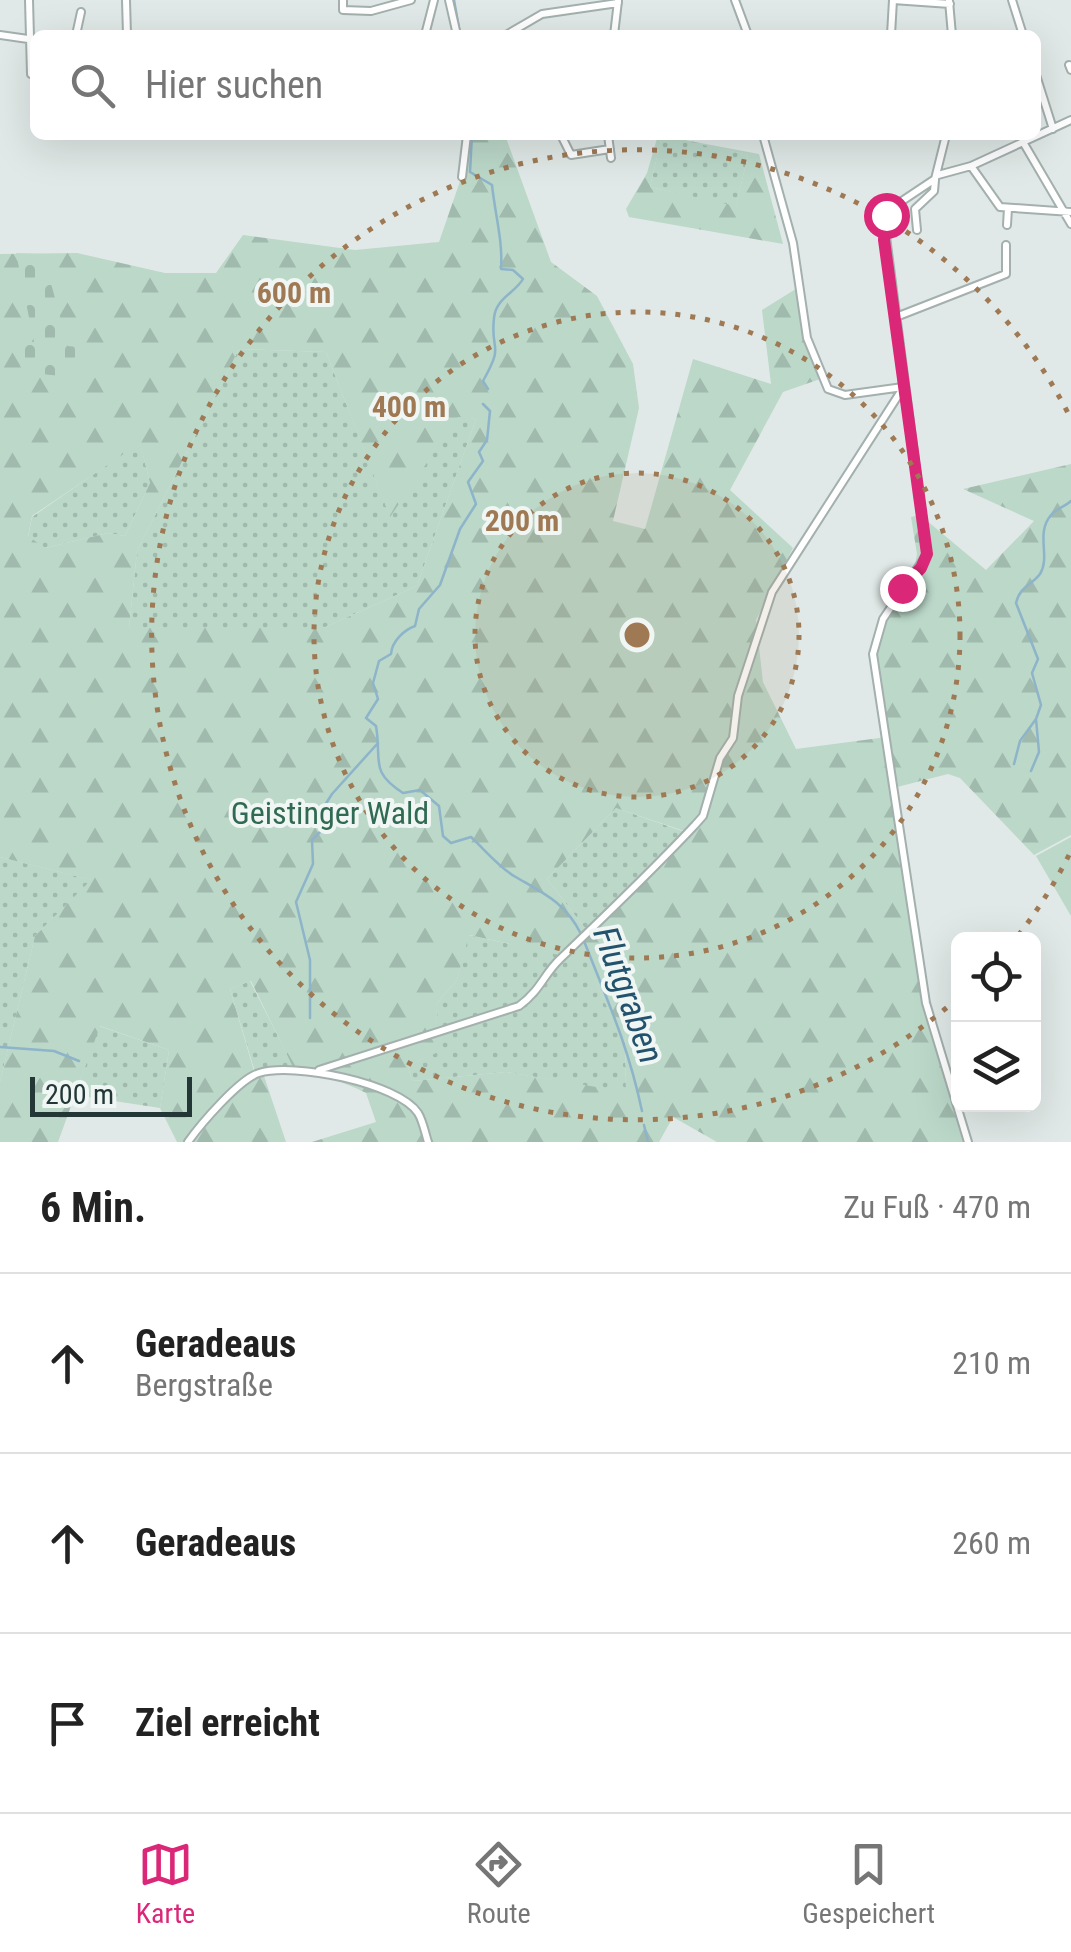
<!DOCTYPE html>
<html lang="de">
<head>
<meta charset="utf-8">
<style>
  body { margin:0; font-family:"Roboto Condensed",sans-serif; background:#f2f2f2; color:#222 }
  .controls { position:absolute; right:30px; bottom:30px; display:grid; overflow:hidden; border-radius:15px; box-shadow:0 10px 40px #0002 }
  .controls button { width:90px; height:90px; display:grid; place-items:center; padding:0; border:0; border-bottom:2px solid #e0e0e0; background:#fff; color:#222; font:50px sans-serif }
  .scale { position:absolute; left:30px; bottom:25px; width:162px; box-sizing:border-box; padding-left:10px; border:5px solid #223736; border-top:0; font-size:28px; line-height:35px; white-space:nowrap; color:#223736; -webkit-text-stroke:8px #f0f6f4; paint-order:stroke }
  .stop { position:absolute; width:30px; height:30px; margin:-22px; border:8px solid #db2777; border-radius:50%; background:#fff }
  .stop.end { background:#db2777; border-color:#fff; box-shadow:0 2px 10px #0008 }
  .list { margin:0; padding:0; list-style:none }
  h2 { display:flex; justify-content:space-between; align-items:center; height:130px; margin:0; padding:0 40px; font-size:42px }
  h2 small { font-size:32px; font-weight:400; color:#767676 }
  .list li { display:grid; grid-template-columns:65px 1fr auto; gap:30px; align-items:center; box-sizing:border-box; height:180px; padding:0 40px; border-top:2px solid #e0e0e0 }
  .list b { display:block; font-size:38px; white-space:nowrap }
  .list p { margin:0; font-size:32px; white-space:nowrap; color:#767676 }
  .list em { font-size:32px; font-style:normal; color:#767676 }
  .icon { flex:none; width:55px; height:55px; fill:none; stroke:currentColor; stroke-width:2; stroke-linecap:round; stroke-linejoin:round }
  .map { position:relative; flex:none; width:1071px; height:1142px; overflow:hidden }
  .search { position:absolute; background:#fff; box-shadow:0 10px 40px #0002; left:30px; right:30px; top:30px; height:110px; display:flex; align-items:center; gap:25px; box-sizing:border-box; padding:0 35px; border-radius:15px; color:#767676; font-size:38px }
  .sheet { height:670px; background:#fff }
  nav { display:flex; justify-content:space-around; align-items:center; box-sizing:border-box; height:140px; border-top:2px solid #e0e0e0; background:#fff; font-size:28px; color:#767676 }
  nav a { display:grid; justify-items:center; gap:5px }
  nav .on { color:#db2777 }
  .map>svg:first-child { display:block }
</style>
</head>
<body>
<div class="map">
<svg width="1071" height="1142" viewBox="0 0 1071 1142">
  <defs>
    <pattern id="grass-dots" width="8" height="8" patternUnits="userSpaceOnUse" patternTransform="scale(2.5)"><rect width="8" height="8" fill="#bbd8c9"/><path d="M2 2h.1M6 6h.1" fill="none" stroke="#a0baad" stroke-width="1.8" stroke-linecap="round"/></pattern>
    <pattern id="forest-firs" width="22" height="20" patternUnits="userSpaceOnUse" patternTransform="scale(2.5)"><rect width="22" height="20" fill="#bbd8c9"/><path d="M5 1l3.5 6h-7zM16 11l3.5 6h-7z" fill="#a0baad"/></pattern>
    <pattern id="cemetery-stones" width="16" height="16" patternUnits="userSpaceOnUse" patternTransform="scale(2.5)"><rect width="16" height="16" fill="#bbd8c9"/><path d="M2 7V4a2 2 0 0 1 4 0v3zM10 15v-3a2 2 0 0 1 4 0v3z" fill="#a0baad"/></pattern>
  </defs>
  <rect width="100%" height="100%" fill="#e0e9e7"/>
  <path fill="url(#grass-dots)" d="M662,135l86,20 -12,52 -86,-20z
    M239,349l87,3 64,164 68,-100 18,3 -59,167 -94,42h-194l8,-77z
    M140,442l10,41 -25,53 -17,-3 -63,15 -17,-11 4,-20z
    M616,808l72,25 -101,98 -40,-52z
    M0,857l92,23 -57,56 -35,146z
    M468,935l118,25 22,49 17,16 1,68 -120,-21 -94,9 -4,-15 27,-13 2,-50 20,-23z
    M250,981l43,85 -38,6 -25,-83z
    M99,1026l70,24 -9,58 -85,-13z"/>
  <path fill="url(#forest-firs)" fill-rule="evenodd" d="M467,135h38l46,127 46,34 36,68 6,44 -26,113 32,8 48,-170 78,25 -9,-74 37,-23 8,50 16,41 -40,14 -53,98 63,58 -37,72 7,62 33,67 91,-12 -12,-64 1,-38 37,-59 4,-22 -6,-37 9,-2 66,55 48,-49 -71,-32 108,-25v371l-37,20 -74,-77 -12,-4 -51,13 29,216 42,139h-251l-44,-25 -14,25h-347l64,-20 -10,-29c-30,-16 -68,-24 -102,-17l22,66h-109l-17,-34 9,-58 -69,-24 -42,116h-58v-60l35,-146 56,-56 -91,-23v-603l77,-1 88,20h51l27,-38 112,15 84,-8 27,-78zM239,349l87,3 64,165 68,-100 18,2 -59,167 -94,42h-194l8,-77zM140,443l10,40 -25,53 -17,-3 -63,15 -17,-12 4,-20zM616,808l71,24 -100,99 -40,-52zM469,935l117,26 22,48 17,16 1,67 -120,-20 -94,9 -4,-15 28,-13 1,-50 20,-23zM251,981l41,84v1l-38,5 -24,-82z
    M658,135l101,19 24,90 -154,-27 -3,-8 21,-36zM662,136l86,19 -12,51 -86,-19z"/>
  <path fill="url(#cemetery-stones)" d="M16,253l27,1 25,92 25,3 -22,28 -49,-5 -8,-31 20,1z"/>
  <path fill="#bbd8c9" d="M1071,837v79l-35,-60z"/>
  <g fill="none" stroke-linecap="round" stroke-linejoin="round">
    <path stroke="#8db4c9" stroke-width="2.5" d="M454,0l6,34
      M472,135l-2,37 22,13c3,29 11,56 9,84l12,1 10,9c-8,14 -27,19 -29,39 -4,35 11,24 -11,63l5,8
      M483,404l7,7 -3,29 -8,12 4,9 -15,21 8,22 -16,25 -20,56 -21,24 -4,17c-11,4 -23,15 -24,28l-12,7 -6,22 5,16 -12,19 10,8c6,35 -7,45 27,67l17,-3 19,16 4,30 8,7 20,-6c14,13 28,30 43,39 29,17 51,26 67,58
      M1014,764l6,-23 16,-22
      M1031,771l8,-19 -3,-33 5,-14 -9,-32 6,-14 -22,-56c4,-17 16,-18 24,-29 11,-18 -5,-40 11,-59 6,-7 14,-8 20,-14
      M584,941c24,61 44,104 58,170
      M310,1018v-58l-14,-58 17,-38 -1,-24 11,-11 2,-24 7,-11 46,-51
      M0,1047l54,4 25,10
      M644,1125l4,17"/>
    <g stroke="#a3b0ae" stroke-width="10">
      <path id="street" d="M29,0l2,74
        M126,0l1,35
        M343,0v10l28,1 40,-11
        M449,0l8,35
        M735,0l13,35
        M893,0l57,4
        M1012,0l11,35
        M949,1l3,34
        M0,35l35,5
        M76,35l5,-23
        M425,35l9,-35
        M506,35l36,-21 76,-11
        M614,35l4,-34
        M891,35l2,-35
        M1069,65l2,5
        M1036,75l17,54
        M561,135l10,20 39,-6
        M608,135l3,23
        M763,135l30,108 14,95 21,51 17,6 58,-8
        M946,135l-11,44 -33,22 -18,20 43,333 -44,65 -10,35 53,349 42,139
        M1023,142l48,82
        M971,166l29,41 71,5
        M938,175l33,-9 100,-46
        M462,177l5,-42
        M1007,225l1,-17
        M917,230l-2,-21 19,-18 1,-11
        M896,317l110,-43v-29
        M319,1070l200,-64c21,-15 25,-32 41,-47 46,-44 91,-87 135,-134l8,-9 17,-58 13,-20 5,-42 34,-104 131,-204
        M188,1142c12,-17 51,-63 71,-69 34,-11 139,10 159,40 5,8 7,20 10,29"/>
    </g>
    <use href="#street" stroke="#fff" stroke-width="6"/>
  </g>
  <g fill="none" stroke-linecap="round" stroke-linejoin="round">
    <path stroke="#db2777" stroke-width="12" d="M886,215l-2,25 43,314 -6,14 -19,20"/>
  </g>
  <circle cx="637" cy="635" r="162" fill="#9f7954" fill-opacity=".12"/>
  <g fill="none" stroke="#9f7954" stroke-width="5" stroke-dasharray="5 10">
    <circle cx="637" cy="635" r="162"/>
    <circle cx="637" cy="635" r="323"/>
    <path d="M1069 855A485 485 0 0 1 1017 937M958 998A485 485 0 1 1 1069 415"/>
  </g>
  <g text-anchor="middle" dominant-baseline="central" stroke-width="8" stroke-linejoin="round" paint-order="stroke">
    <g font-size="32" fill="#316a52" stroke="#f0f6f4">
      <text x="330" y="813">Geistinger Wald</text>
    </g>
    <g font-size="35" font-style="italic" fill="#23526c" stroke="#f0f6f4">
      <text transform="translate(628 995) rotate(70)">Flutgraben</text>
    </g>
  </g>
  <circle cx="637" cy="635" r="15" fill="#9f7954" stroke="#f0f6f4" stroke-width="5"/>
  <g font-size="30" text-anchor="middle" font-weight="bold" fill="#9f7954" stroke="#f0f6f4" stroke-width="8" stroke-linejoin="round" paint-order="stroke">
    <text x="294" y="303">600 m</text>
    <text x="409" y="417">400 m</text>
    <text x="522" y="531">200 m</text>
  </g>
</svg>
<div class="controls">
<button><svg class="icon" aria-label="locate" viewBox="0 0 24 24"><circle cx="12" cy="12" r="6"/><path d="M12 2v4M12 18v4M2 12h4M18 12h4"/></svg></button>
<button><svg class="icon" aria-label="layers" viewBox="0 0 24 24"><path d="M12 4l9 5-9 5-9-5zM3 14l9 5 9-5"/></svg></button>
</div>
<div class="scale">200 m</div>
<div class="stop" style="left:886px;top:215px"></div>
<div class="stop end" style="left:902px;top:588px"></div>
<div class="search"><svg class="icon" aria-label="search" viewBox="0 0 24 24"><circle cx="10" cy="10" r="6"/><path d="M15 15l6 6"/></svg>Hier suchen</div>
</div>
<section class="sheet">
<h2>6 Min.<small>Zu Fuß · 470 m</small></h2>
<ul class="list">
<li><svg class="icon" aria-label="ahead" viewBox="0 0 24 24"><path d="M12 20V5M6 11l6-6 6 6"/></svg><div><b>Geradeaus</b><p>Bergstraße</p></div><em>210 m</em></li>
<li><svg class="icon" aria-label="ahead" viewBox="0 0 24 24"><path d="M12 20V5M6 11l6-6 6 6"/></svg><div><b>Geradeaus</b></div><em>260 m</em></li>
<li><svg class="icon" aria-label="arrive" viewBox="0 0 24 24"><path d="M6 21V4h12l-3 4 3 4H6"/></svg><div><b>Ziel erreicht</b></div></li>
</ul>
</section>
<nav>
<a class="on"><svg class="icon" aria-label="map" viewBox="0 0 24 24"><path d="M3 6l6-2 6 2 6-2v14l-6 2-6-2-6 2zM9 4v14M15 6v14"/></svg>Karte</a>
<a><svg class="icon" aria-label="directions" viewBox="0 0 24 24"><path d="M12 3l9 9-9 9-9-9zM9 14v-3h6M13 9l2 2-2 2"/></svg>Route</a>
<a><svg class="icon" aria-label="saved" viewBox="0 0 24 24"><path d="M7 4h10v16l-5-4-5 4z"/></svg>Gespeichert</a>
</nav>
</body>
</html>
